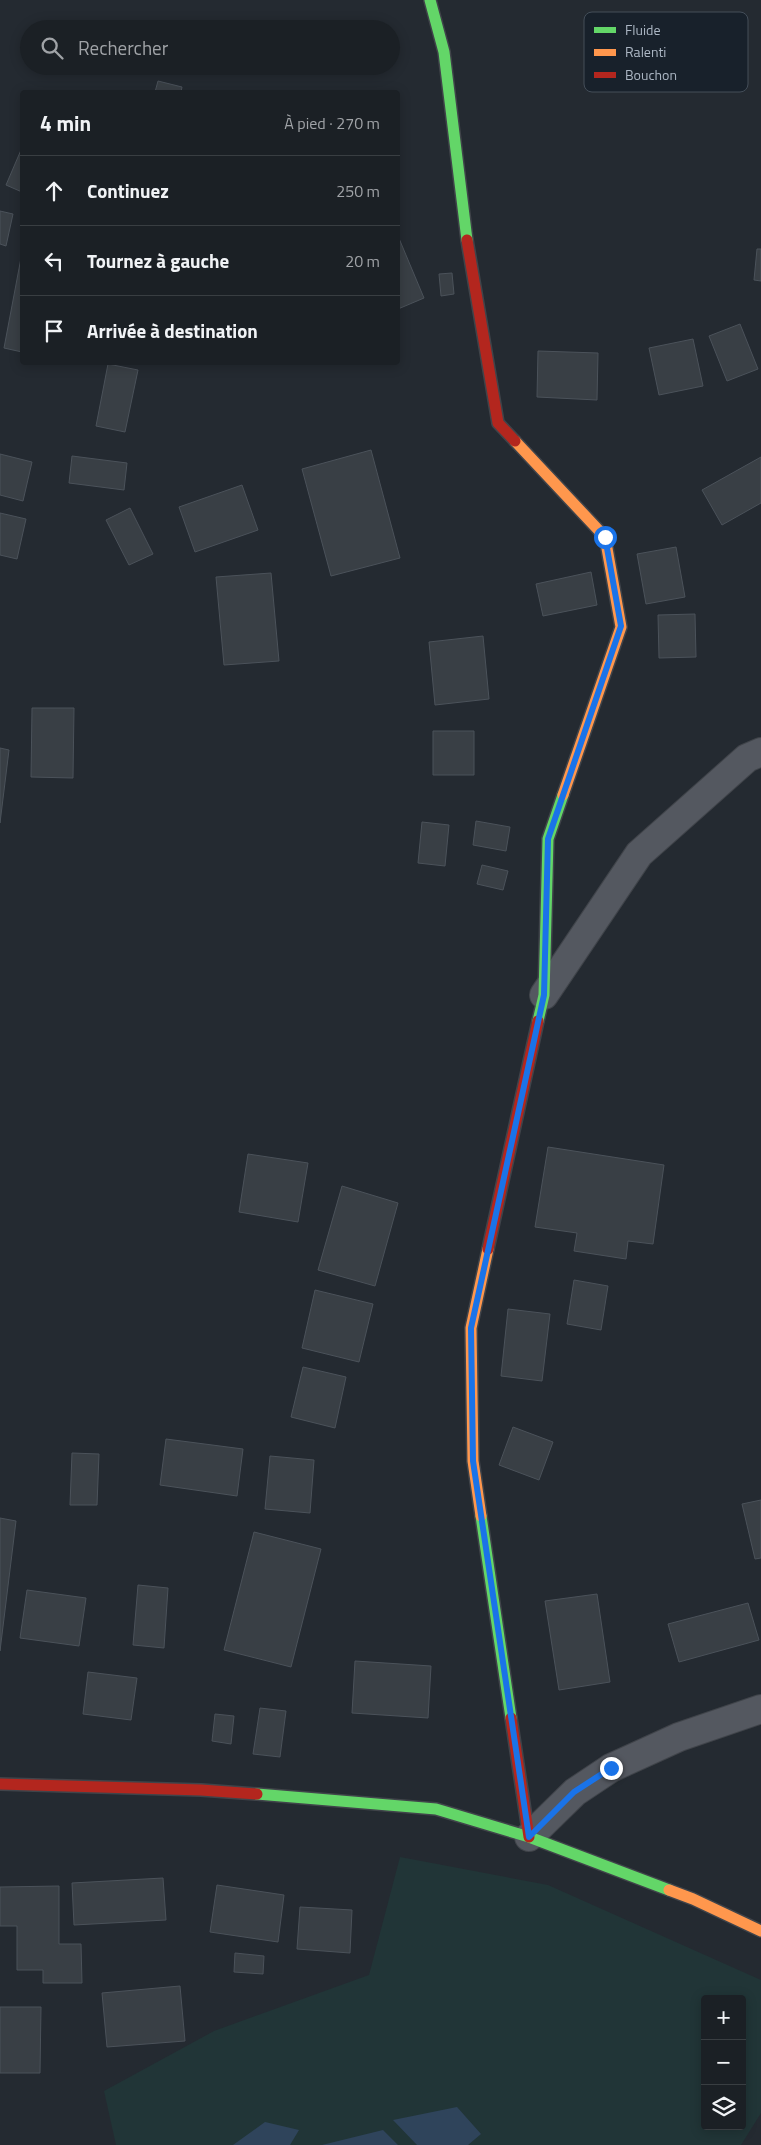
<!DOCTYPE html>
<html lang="fr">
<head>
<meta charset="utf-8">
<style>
  body { margin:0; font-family:"Titillium Web",sans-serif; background:#282d32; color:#f1f3f6 }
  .controls { position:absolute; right:15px; bottom:15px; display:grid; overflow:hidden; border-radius:5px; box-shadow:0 2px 12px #0003 }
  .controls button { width:45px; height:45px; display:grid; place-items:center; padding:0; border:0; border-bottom:1px solid #393e42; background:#1b2025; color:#f1f3f6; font:25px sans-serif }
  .stop { position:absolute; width:15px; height:15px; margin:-11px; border:4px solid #1a73e8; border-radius:50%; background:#fff }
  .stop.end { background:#1a73e8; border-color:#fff; box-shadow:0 1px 5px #0008 }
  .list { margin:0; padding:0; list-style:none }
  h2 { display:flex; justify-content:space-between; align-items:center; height:65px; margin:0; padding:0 20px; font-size:21px }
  h2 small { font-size:16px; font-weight:400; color:#a0a3a7 }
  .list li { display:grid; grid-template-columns:32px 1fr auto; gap:15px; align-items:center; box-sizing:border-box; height:70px; padding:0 20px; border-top:1px solid #393e42 }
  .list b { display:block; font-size:19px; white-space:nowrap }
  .list em { font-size:16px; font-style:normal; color:#a0a3a7 }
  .icon { flex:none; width:28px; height:28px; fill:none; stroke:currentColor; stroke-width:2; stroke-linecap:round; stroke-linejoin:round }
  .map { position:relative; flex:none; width:761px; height:2145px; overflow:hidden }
  .search { position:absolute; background:#1b2025; box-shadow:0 2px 12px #0003; left:20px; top:20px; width:380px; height:55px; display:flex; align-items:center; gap:12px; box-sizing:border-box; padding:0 18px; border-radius:28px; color:#a0a3a7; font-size:19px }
  .panel { position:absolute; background:#1b2025; box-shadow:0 2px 12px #0003; left:20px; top:90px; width:380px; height:275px; border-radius:5px }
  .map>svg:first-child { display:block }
</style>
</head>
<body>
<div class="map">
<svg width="761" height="2145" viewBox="0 0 761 2145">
  <rect width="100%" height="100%" fill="#242a31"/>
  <path fill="#213537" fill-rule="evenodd" d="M400,1857l148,28 213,95v133l-20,32h-625l-12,-54 110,-60 155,-56zM705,1999h37v127h-37z"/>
  <path fill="#2f445b" d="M457,2107l24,27 -13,11h-51l-24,-25z
    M265,2122l34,8 -9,15h-57z
    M383,2130l15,15h-76z"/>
  <path fill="#393f45" stroke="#4b525a" d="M158,81l24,6 -1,5h-26z
    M21,150l1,1v41l-16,-7z
    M0,211l13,3 -7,32 -6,-2z
    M398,236l26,62 -26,11z
    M757,249h4v32l-7,-1z
    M21,258h1v94l-18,-4z
    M452,273l2,21 -13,2 -2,-22z
    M740,324l18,45 -31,12 -18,-45z
    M693,339l10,47 -44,9 -10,-47z
    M538,351l60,2 -1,47 -60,-3z
    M108,364l30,6 -13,62 -29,-6z
    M371,450l29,108 -69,18 -29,-107z
    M0,454l32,8 -9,39 -23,-6z
    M72,456l55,7 -3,27 -55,-7z
    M761,457v46l-39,22 -20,-35z
    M242,485l16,45 -63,22 -16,-45z
    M130,508l23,46 -24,11 -23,-45z
    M0,513l26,6 -9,40 -17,-4z
    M676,547l9,50 -39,7 -9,-50z
    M591,572l6,33 -54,11 -7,-32z
    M271,573l8,88 -55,4 -8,-88z
    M695,614l1,43 -37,1 -1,-43z
    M483,636l6,63 -54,6 -6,-63z
    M32,708h42l-1,70 -42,-1z
    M433,731h41v44h-41z
    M0,748l9,2 -9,73z
    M476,821l34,6 -4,24 -33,-6z
    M422,822l27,3 -4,41 -27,-3z
    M482,865l26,6 -5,19 -26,-6z
    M548,1147l116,18 -11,79 -25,-3 -2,18 -52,-8 3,-18 -42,-6z
    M248,1154l60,9 -10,59 -59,-10z
    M342,1186l56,17 -23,83 -57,-16z
    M574,1280l34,6 -7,44 -34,-6z
    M315,1290l58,14 -14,58 -57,-14z
    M508,1309l42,5 -8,67 -41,-5z
    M303,1367l43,10 -11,51 -44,-11z
    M513,1427l40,15 -14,38 -40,-15z
    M166,1439l77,10 -6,47 -77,-11z
    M72,1453l27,1 -2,51h-27z
    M270,1456l44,4 -4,53 -45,-4z
    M761,1500v58l-6,1 -13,-55z
    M0,1518l16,3 -16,130z
    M254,1532l67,17 -30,118 -67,-17z
    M138,1585l30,3 -4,60 -31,-3z
    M27,1590l59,8 -7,48 -59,-8z
    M597,1594l13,88 -51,8 -14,-89z
    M748,1603l11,37 -80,22 -11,-38z
    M355,1661l76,5 -3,52 -76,-5z
    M88,1672l49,6 -6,42 -48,-6z
    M260,1708l26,3 -6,46 -27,-3z
    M215,1714l19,2 -3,28 -19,-3z
    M163,1878l3,42 -92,5 -2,-42z
    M217,1885l67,10 -6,47 -68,-10z
    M59,1886v58h22l1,39h-39v-13h-26v-44h-17v-39z
    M300,1907l52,3 -2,43 -53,-4z
    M235,1953l29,3 -1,18 -29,-2z
    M180,1986l5,55 -78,6 -5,-54z
    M0,2007h41l-1,66h-40z"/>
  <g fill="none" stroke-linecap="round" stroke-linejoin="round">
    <g stroke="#40444a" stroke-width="30">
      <path id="street" d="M544,995l95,-141 108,-96 14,-6
        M529,1837l46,-45 36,-24 68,-31 82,-28"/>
    </g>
    <g stroke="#40444a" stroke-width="14">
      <path id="fast" d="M430,0l14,52 23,188
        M538,1021l6,-26 4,-156 15,-44
        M481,1516l30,202
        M257,1794l179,15 93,28 140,53"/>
    </g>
    <g stroke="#40444a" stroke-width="14">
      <path id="slow" d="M515,441l90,96 16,90 -58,168
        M481,1516l-8,-55 -2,-133 17,-79
        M669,1890l24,9 68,32"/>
    </g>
    <g stroke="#40444a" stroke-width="14">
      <path id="jam" d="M467,240l31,183 17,18
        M488,1249l50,-228
        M511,1718l18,119
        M0,1784l201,6 56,4"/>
    </g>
    <use href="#street" stroke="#545860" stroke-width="28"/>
    <use href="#fast" stroke="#63d668" stroke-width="11"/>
    <use href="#slow" stroke="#ff974d" stroke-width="11"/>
    <use href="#jam" stroke="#b3261e" stroke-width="11"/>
  </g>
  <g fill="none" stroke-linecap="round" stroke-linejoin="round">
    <path stroke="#1a73e8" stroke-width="6" d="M605,537l16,89 -73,213 -4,156 -73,333 2,133 56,376 45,-45 37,-24"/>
  </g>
  <rect x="584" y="12" width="164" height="80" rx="8" fill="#18212b" stroke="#444e59" stroke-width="1"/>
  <rect x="594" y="27" width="22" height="6" fill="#63d668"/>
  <rect x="594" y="49" width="22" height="7" fill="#ff974d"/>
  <rect x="594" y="72" width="22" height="6" fill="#b3261e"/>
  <g font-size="14" fill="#acb7c4">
    <text x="625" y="35">Fluide</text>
    <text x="625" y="57">Ralenti</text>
    <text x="625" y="80">Bouchon</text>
  </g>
</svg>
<div class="controls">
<button>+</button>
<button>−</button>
<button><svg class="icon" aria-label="layers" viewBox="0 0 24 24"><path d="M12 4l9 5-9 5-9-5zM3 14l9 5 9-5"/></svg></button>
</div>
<div class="stop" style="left:605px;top:537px"></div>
<div class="stop end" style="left:611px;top:1768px"></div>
<div class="search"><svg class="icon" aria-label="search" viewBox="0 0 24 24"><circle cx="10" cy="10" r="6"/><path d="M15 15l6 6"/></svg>Rechercher</div>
<section class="panel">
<h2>4 min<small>À pied · 270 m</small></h2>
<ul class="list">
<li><svg class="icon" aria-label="ahead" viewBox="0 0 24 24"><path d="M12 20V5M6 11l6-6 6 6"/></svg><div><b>Continuez</b></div><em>250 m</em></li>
<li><svg class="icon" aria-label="left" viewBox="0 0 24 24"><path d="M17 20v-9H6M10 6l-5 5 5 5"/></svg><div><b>Tournez à gauche</b></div><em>20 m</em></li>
<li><svg class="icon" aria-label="arrive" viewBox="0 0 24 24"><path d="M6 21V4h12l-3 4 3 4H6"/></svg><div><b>Arrivée à destination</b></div></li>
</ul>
</section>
</div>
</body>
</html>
